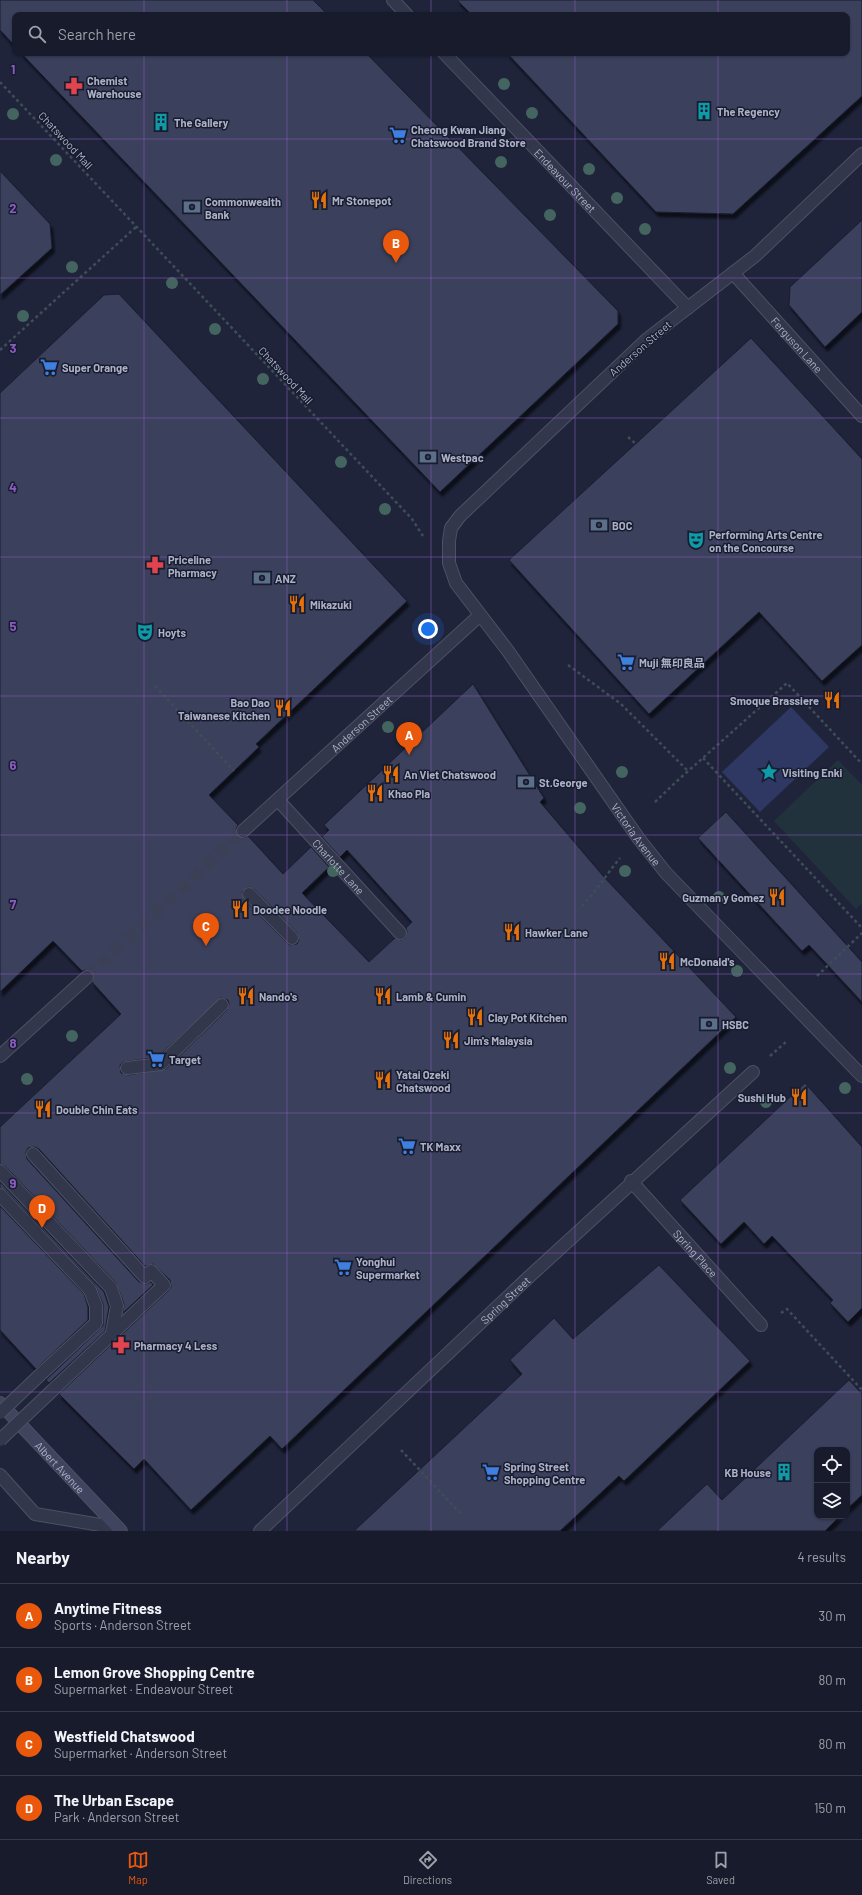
<!DOCTYPE html>
<html lang="en">
<head>
<meta charset="utf-8">
<style>
  body { margin:0; font-family:Barlow,"Noto Sans SC",sans-serif; background:#202434; color:#f1f3f6 }
  .controls { position:absolute; right:12px; bottom:12px; display:grid; overflow:hidden; border-radius:8px; box-shadow:0 1px 3px #0004 }
  .controls button { width:36px; height:36px; display:grid; place-items:center; padding:0; border:0; border-bottom:1px solid #363948; background:#171b2c; color:#f1f3f6; font:20px sans-serif }
  .you { position:absolute; left:428px; top:629px; width:14px; height:14px; margin:-10px; border:3px solid #fff; border-radius:50%; background:#1a73e8; box-shadow:0 0 0 6px #1a73e833 }
  .badge { display:grid; place-items:center; width:26px; height:26px; border-radius:50%; background:#ea580c; color:#fff; font-size:13px; font-weight:700 }
  .pin { position:absolute; translate:-50% -33px; filter:drop-shadow(0 1px 2px #0008) }
  .pin::after { content:''; position:absolute; top:21px; width:14px; height:12px; background:inherit; clip-path:polygon(0 0,100% 0,50% 100%) }
  .list { margin:0; padding:0; list-style:none }
  h2 { display:flex; justify-content:space-between; align-items:center; height:52px; margin:0; padding:0 16px; font-size:17px }
  h2 small { font-size:13px; font-weight:400; color:#9ea1a9 }
  .list li { display:grid; grid-template-columns:26px 1fr auto; gap:12px; align-items:center; box-sizing:border-box; height:64px; padding:0 16px; border-top:1px solid #363948 }
  .list b { display:block; font-size:15px; white-space:nowrap }
  .list p { margin:0; font-size:13px; white-space:nowrap; color:#9ea1a9 }
  .list em { font-size:13px; font-style:normal; color:#9ea1a9 }
  .icon { flex:none; width:22px; height:22px; fill:none; stroke:currentColor; stroke-width:2; stroke-linecap:round; stroke-linejoin:round }
  .map { position:relative; flex:none; width:862px; height:1531px; overflow:hidden }
  .search { position:absolute; background:#171b2c; box-shadow:0 1px 3px #0004; left:12px; right:12px; top:12px; height:44px; display:flex; align-items:center; gap:10px; box-sizing:border-box; padding:0 14px; border-radius:8px; color:#9ea1a9; font-size:15px }
  .sheet { height:308px; background:#171b2c }
  nav { display:flex; justify-content:space-around; align-items:center; box-sizing:border-box; height:56px; border-top:1px solid #363948; background:#171b2c; font-size:11px; color:#9ea1a9 }
  nav a { display:grid; justify-items:center; gap:2px }
  nav .on { color:#ea580c }
  .map>svg:first-child { display:block }
</style>
</head>
<body>
<div class="map">
<svg width="862" height="1531" viewBox="0 0 862 1531">
  <defs>
    <filter id="shadow"><feDropShadow dx="2.5" dy="4.5" stdDeviation="1" flood-color="#0009"/></filter>
  </defs>
  <rect width="100%" height="100%" fill="#1f243b"/>
  <path fill="#21323c" d="M838,760l24,25v118l-6,6 -82,-88z"/>
  <path fill="#2f3862" d="M791,707l38,40 -69,65 -38,-40z"/>
  <path fill="#3a405b" stroke="#1a1e31" fill-rule="evenodd" filter="url(#shadow)" d="M0,0h313l15,15h-313v31l-15,-16z
    M457,0h405v96l-129,118 -77,-2 -149,-159h340v-38h-375z
    M21,53h345l252,258v13l-178,168z
    M0,171l50,53 2,24 -52,47z
    M862,220v92l-37,35 -36,-42 1,-18z
    M119,294l288,307 -151,143 3,3 -50,48 29,30 -2,4 1,7 7,2 4,-2 35,38 28,-27 18,20 -27,26 67,69 26,-24 6,2 4,-2 2,-6 -1,-4 6,-6 -65,-72 -7,7 -18,-20 7,-7 -5,-5 149,-141 71,114 -4,4 64,75 132,140 -454,432 -12,-13 -79,74 -47,-51 -10,10 -75,-75 110,-104 2,-3 -1,-7 -17,-16 -8,2 -106,-117 -4,-2 -7,1 -2,4 1,7 112,123 7,2 5,-2 2,3 -30,28 1,-9 -8,-21 -111,-117 -5,-2v-37l121,-113 -29,-32 2,-6 -2,-4 -6,-2 -4,1 -29,-30 -53,51v-599l104,-98zM248,887l6,2 43,44 2,7 -2,4 -7,1 -3,-2 -43,-44 -2,-7zM221,998l7,2 1,4 -2,6 -61,59 -38,6 -7,-2 -1,-8 3,-3 35,-5z
    M751,338l111,121v186l-40,36 -63,-69 -110,102 -140,-154z
    M726,812l136,150v40l-53,-57 -7,6 -104,-113z
    M805,1083l57,64v161l-14,14 -18,-19 3,-3 -61,-64 -8,8 -20,-22 -23,22 -41,-44z
    M0,1182l104,110 5,15 -4,24 -56,52 -3,-3 57,-54v-22l-8,-19 -90,-95 -5,-2z
    M0,1206l84,88 4,13v13l-52,49 -36,-39z
    M659,1265l91,96 -126,120 -5,-5 -59,55h-206l168,-157 -12,-14 44,-42 19,21z
    M849,1380l13,14v101l-15,14v-59h-30v66h23l-15,15h-168l50,-47 15,16z"/>
  <g fill="none" stroke-linecap="round" stroke-linejoin="round">
    <path stroke="#3b4057" stroke-width="12" stroke-dasharray="12 6" stroke-linecap="butt" d="M87,977l156,-146"/>
    <g stroke="#4d5165" stroke-width="14">
      <g id="service">
        <path id="s1" d="M733,273l129,143"/>
        <path id="s2" d="M278,800l122,133"/>
        <path d="M249,894l43,44"/>
        <path d="M127,1068l34,-4 61,-59"/>
        <path d="M33,1154l112,123 6,-6 13,14 -108,102"/>
        <path d="M0,1171l111,117 6,18 -5,27"/>
        <path id="s3" d="M631,1181l130,144"/>
        <path d="M0,1195l90,95 6,16v17l-53,49"/>
        <path d="M0,1475l35,39 83,14"/>
      </g>
    </g>
    <g stroke="#4d5165" stroke-width="14">
      <g id="minor">
        <path d="M393,0l14,15"/>
        <path id="s4" d="M444,53l244,255"/>
        <path id="s5" d="M243,831l236,-215"/>
        <path d="M0,1056l87,-79"/>
        <path id="s6" d="M260,1531l271,-256 222,-203"/>
      </g>
    </g>
    <g stroke="#4d5165" stroke-width="14">
      <g id="tertiary">
        <path id="s7" d="M862,154l-107,102 -109,84 -186,176 -9,12 -2,13v22l7,20 52,68 131,188 27,34 196,203"/>
      </g>
    </g>
    <g stroke="#4d5165" stroke-width="14">
      <g id="secondary">
        <path id="s8" d="M0,1403l121,128"/>
      </g>
    </g>
    <path stroke="#3c4e56" stroke-width="2.5" stroke-dasharray="3 3" stroke-linecap="butt" d="M0,82l412,437 11,17
      M0,350l136,-123
      M628,437l8,7
      M568,665l53,39 67,67
      M155,686l79,85
      M703,758l159,170
      M655,802l22,-21 110,-98 75,81
      M582,906c14,-15 25,-32 38,-48
      M817,976l45,-43
      M770,1056l17,-15
      M781,1313l6,-4 75,81
      M401,1450l59,63"/>
    <use href="#service" stroke="#33374b" stroke-width="12"/>
    <use href="#minor" stroke="#33374b" stroke-width="12"/>
    <use href="#tertiary" stroke="#33374b" stroke-width="12"/>
    <use href="#secondary" stroke="#40445e" stroke-width="12"/>
    <g stroke="#4d5165" stroke-width="14" stroke-linecap="butt">
      <path id="service-bridge" d="M0,1413l43,-41
        M0,1440l56,-53"/>
    </g>
    <use href="#service-bridge" stroke="#33374b" stroke-width="12"/>
  </g>
  <g fill="#44655f">
    <circle cx="504" cy="84" r="6"/>
    <circle cx="532" cy="113" r="6"/>
    <circle cx="13" cy="114" r="6"/>
    <circle cx="56" cy="160" r="6"/>
    <circle cx="501" cy="162" r="6"/>
    <circle cx="589" cy="169" r="6"/>
    <circle cx="617" cy="198" r="6"/>
    <circle cx="550" cy="215" r="6"/>
    <circle cx="645" cy="229" r="6"/>
    <circle cx="72" cy="267" r="6"/>
    <circle cx="172" cy="283" r="6"/>
    <circle cx="23" cy="316" r="6"/>
    <circle cx="215" cy="329" r="6"/>
    <circle cx="263" cy="379" r="6"/>
    <circle cx="341" cy="462" r="6"/>
    <circle cx="385" cy="509" r="6"/>
    <circle cx="388" cy="727" r="6"/>
    <circle cx="622" cy="772" r="6"/>
    <circle cx="580" cy="808" r="6"/>
    <circle cx="333" cy="871" r="6"/>
    <circle cx="625" cy="871" r="6"/>
    <circle cx="719" cy="897" r="6"/>
    <circle cx="737" cy="971" r="6"/>
    <circle cx="72" cy="1036" r="6"/>
    <circle cx="730" cy="1068" r="6"/>
    <circle cx="27" cy="1079" r="6"/>
    <circle cx="845" cy="1088" r="6"/>
    <circle cx="766" cy="1102" r="6"/>
  </g>
  <path fill="none" stroke="#8c5bc2" stroke-width="1" stroke-opacity="0.55" d="M144,0v15M287,0v15M431,0v15M575,0v15M718,0v15M144,53v1478M287,53v1478M431,53v1478M575,53v1478M718,53v1478M0,139h862M0,278h862M0,418h862M0,557h862M0,696h862M0,835h862M0,974h862M0,1113h862M0,1253h862M0,1392h862"/>
  <defs>
    <g id="pharmacy-bare" transform="scale(1.38)"><path d="M-2-6h4v4h4v4h-4v4h-4v-4h-4v-4h4Z" fill="#e0444e" stroke="#181c2f" stroke-width="2.5" paint-order="stroke"/></g>
    <g id="building-bare" transform="scale(1.38)"><path d="M-4-6H4V6H1V3H-1V6H-4ZM-2.5-4.3h1.7v1.8h-1.7ZM.8-4.3h1.7v1.8H.8ZM-2.5-1h1.7V.8h-1.7ZM.8-1h1.7V.8H.8Z" fill="#0f9aa8" stroke="#181c2f" stroke-width="2.5" paint-order="stroke"/></g>
    <g id="supermarket-bare" transform="scale(1.38)"><path d="M-6-5.5h2.5l.6 2H6L4.5 2H-2.5L-4.4-4H-6ZM-1.5 3.2a1.3 1.3 0 1 0 .1 0ZM3 3.2a1.3 1.3 0 1 0 .1 0Z" fill="#3f7fe0" stroke="#181c2f" stroke-width="2.5" paint-order="stroke"/></g>
    <g id="restaurant-bare" transform="scale(1.38)"><path d="M-5-6h1v4h1v-4h1v4h1v-4h1v5L-1.5 .5V6h-2V.5L-5-1ZM5-6V6H3V1.5H1.5Q1.5-4 5-6Z" fill="#e8710a" stroke="#181c2f" stroke-width="2.5" paint-order="stroke"/></g>
    <g id="bank-bare" transform="scale(1.38)"><path d="M-6-4H6V4H-6ZM0-2.3a2.3 2.3 0 1 0 0 4.6a2.3 2.3 0 1 0 0-4.6Z" fill="#5c6f8a" stroke="#181c2f" stroke-width="2.5" paint-order="stroke"/></g>
    <g id="theatre-bare" transform="scale(1.38)"><path d="M-5-5.5Q0-4 5-5.5V0Q5 5 0 6Q-5 5-5 0ZM-3.3-2.5H-1v1.5H-3.3ZM1-2.5H3.3v1.5H1ZM-2.8 1Q0 5.5 2.8 1Z" fill="#0f9aa8" stroke="#181c2f" stroke-width="2.5" paint-order="stroke"/></g>
    <g id="sight-bare" transform="scale(1.38)"><path d="M0-6L1.8-2.2L6-1.7L2.9 1.2L3.7 5.4L0 3.3L-3.7 5.4L-2.9 1.2L-6-1.7L-1.8-2.2Z" fill="#0f9aa8" stroke="#181c2f" stroke-width="2.5" paint-order="stroke"/></g>
  </defs>
  <g fill-rule="evenodd">
    <use href="#pharmacy-bare" x="74" y="86"/>
    <use href="#building-bare" x="704" y="111"/>
    <use href="#building-bare" x="161" y="122"/>
    <use href="#supermarket-bare" x="398" y="135"/>
    <use href="#restaurant-bare" x="319" y="200"/>
    <use href="#bank-bare" x="192" y="207"/>
    <use href="#supermarket-bare" x="49" y="367"/>
    <use href="#bank-bare" x="428" y="457"/>
    <use href="#bank-bare" x="599" y="525"/>
    <use href="#theatre-bare" x="696" y="540"/>
    <use href="#pharmacy-bare" x="155" y="565"/>
    <use href="#bank-bare" x="262" y="578"/>
    <use href="#restaurant-bare" x="297" y="604"/>
    <use href="#theatre-bare" x="145" y="632"/>
    <use href="#supermarket-bare" x="626" y="662"/>
    <use href="#restaurant-bare" x="832" y="700"/>
    <use href="#restaurant-bare" x="283" y="708"/>
    <use href="#sight-bare" x="769" y="772"/>
    <use href="#restaurant-bare" x="391" y="774"/>
    <use href="#bank-bare" x="526" y="782"/>
    <use href="#restaurant-bare" x="375" y="793"/>
    <use href="#restaurant-bare" x="777" y="897"/>
    <use href="#restaurant-bare" x="240" y="909"/>
    <use href="#restaurant-bare" x="512" y="932"/>
    <use href="#restaurant-bare" x="667" y="961"/>
    <use href="#restaurant-bare" x="246" y="996"/>
    <use href="#restaurant-bare" x="383" y="996"/>
    <use href="#restaurant-bare" x="475" y="1017"/>
    <use href="#bank-bare" x="709" y="1024"/>
    <use href="#restaurant-bare" x="451" y="1040"/>
    <use href="#supermarket-bare" x="156" y="1059"/>
    <use href="#restaurant-bare" x="383" y="1080"/>
    <use href="#restaurant-bare" x="799" y="1097"/>
    <use href="#restaurant-bare" x="43" y="1109"/>
    <use href="#supermarket-bare" x="407" y="1146"/>
    <use href="#supermarket-bare" x="343" y="1267"/>
    <use href="#pharmacy-bare" x="121" y="1345"/>
    <use href="#supermarket-bare" x="491" y="1472"/>
    <use href="#building-bare" x="784" y="1472"/>
  </g>
  <g text-anchor="middle" dominant-baseline="central" stroke-width="3" stroke-linejoin="round" paint-order="stroke">
    <g font-size="11" font-weight="bold" fill="#adb1c7" stroke="#181c2f" text-anchor="start">
      <text x="87" y="80">Chemist<tspan x="87" dy="13">Warehouse</tspan></text>
      <text x="717" y="111">The Regency</text>
      <text x="174" y="122">The Gallery</text>
      <text x="411" y="129">Cheong Kwan Jiang<tspan x="411" dy="13">Chatswood Brand Store</tspan></text>
      <text x="332" y="200">Mr Stonepot</text>
      <text x="205" y="201">Commonwealth<tspan x="205" dy="13">Bank</tspan></text>
      <text x="62" y="367">Super Orange</text>
      <text x="441" y="457">Westpac</text>
      <text x="612" y="525">BOC</text>
      <text x="709" y="534">Performing Arts Centre<tspan x="709" dy="13">on the Concourse</tspan></text>
      <text x="168" y="559">Priceline<tspan x="168" dy="13">Pharmacy</tspan></text>
      <text x="275" y="578">ANZ</text>
      <text x="310" y="604">Mikazuki</text>
      <text x="158" y="632">Hoyts</text>
      <text x="639" y="662">Muji 無印良品</text>
      <text x="819" y="700" text-anchor="end">Smoque Brassiere</text>
      <text x="270" y="702" text-anchor="end">Bao Dao<tspan x="270" dy="13">Taiwanese Kitchen</tspan></text>
      <text x="782" y="772">Visiting Enki</text>
      <text x="404" y="774">An Viet Chatswood</text>
      <text x="539" y="782">St.George</text>
      <text x="388" y="793">Khao Pla</text>
      <text x="764" y="897" text-anchor="end">Guzman y Gomez</text>
      <text x="253" y="909">Doodee Noodle</text>
      <text x="525" y="932">Hawker Lane</text>
      <text x="680" y="961">McDonald's</text>
      <text x="259" y="996">Nando's</text>
      <text x="396" y="996">Lamb &amp; Cumin</text>
      <text x="488" y="1017">Clay Pot Kitchen</text>
      <text x="722" y="1024">HSBC</text>
      <text x="464" y="1040">Jim's Malaysia</text>
      <text x="169" y="1059">Target</text>
      <text x="396" y="1074">Yatai Ozeki<tspan x="396" dy="13">Chatswood</tspan></text>
      <text x="786" y="1097" text-anchor="end">Sushi Hub</text>
      <text x="56" y="1109">Double Chin Eats</text>
      <text x="420" y="1146">TK Maxx</text>
      <text x="356" y="1261">Yonghui<tspan x="356" dy="13">Supermarket</tspan></text>
      <text x="134" y="1345">Pharmacy 4 Less</text>
      <text x="504" y="1466">Spring Street<tspan x="504" dy="13">Shopping Centre</tspan></text>
      <text x="771" y="1472" text-anchor="end">KB House</text>
    </g>
    <g font-size="11" fill="#adb1c7" stroke="#181c2f">
      <text transform="translate(66 140) rotate(47)">Chatswood Mall</text>
      <text stroke="none"><textPath href="#s4" startOffset="176">Endeavour Street</textPath></text>
      <text stroke="none"><textPath href="#s1" startOffset="96">Ferguson Lane</textPath></text>
      <text transform="translate(640 348) rotate(-41)">Anderson Street</text>
      <text transform="translate(286 375) rotate(47)">Chatswood Mall</text>
      <text stroke="none"><textPath href="#s5" startOffset="160">Anderson Street</textPath></text>
      <text stroke="none"><textPath href="#s7" startOffset="922">Victoria Avenue</textPath></text>
      <text stroke="none"><textPath href="#s2" startOffset="90">Charlotte Lane</textPath></text>
      <text stroke="none"><textPath href="#s3" startOffset="97">Spring Place</textPath></text>
      <text stroke="none"><textPath href="#s6" startOffset="337">Spring Street</textPath></text>
      <text stroke="none"><textPath href="#s8" startOffset="88">Albert Avenue</textPath></text>
    </g>
  </g>
  <g font-size="13" text-anchor="middle" font-weight="bold" fill="#8c5bc2" stroke="#181c2f" stroke-width="3" stroke-linejoin="round" paint-order="stroke">
    <text x="13" y="74">1</text>
    <text x="13" y="213">2</text>
    <text x="13" y="353">3</text>
    <text x="13" y="492">4</text>
    <text x="13" y="631">5</text>
    <text x="13" y="770">6</text>
    <text x="13" y="909">7</text>
    <text x="13" y="1048">8</text>
    <text x="13" y="1188">9</text>
  </g>
</svg>
<div class="controls">
<button><svg class="icon" aria-label="locate" viewBox="0 0 24 24"><circle cx="12" cy="12" r="6"/><path d="M12 2v4M12 18v4M2 12h4M18 12h4"/></svg></button>
<button><svg class="icon" aria-label="layers" viewBox="0 0 24 24"><path d="M12 4l9 5-9 5-9-5zM3 14l9 5 9-5"/></svg></button>
</div>
<div class="you"></div>
<div class="pin badge" style="left:409px;top:755px">A</div>
<div class="pin badge" style="left:396px;top:263px">B</div>
<div class="pin badge" style="left:206px;top:946px">C</div>
<div class="pin badge" style="left:42px;top:1228px">D</div>
<div class="search"><svg class="icon" aria-label="search" viewBox="0 0 24 24"><circle cx="10" cy="10" r="6"/><path d="M15 15l6 6"/></svg>Search here</div>
</div>
<section class="sheet">
<h2>Nearby<small>4 results</small></h2>
<ul class="list">
<li><span class="badge">A</span><div><b>Anytime Fitness</b><p>Sports · Anderson Street</p></div><em>30 m</em></li>
<li><span class="badge">B</span><div><b>Lemon Grove Shopping Centre</b><p>Supermarket · Endeavour Street</p></div><em>80 m</em></li>
<li><span class="badge">C</span><div><b>Westfield Chatswood</b><p>Supermarket · Anderson Street</p></div><em>80 m</em></li>
<li><span class="badge">D</span><div><b>The Urban Escape</b><p>Park · Anderson Street</p></div><em>150 m</em></li>
</ul>
</section>
<nav>
<a class="on"><svg class="icon" aria-label="map" viewBox="0 0 24 24"><path d="M3 6l6-2 6 2 6-2v14l-6 2-6-2-6 2zM9 4v14M15 6v14"/></svg>Map</a>
<a><svg class="icon" aria-label="directions" viewBox="0 0 24 24"><path d="M12 3l9 9-9 9-9-9zM9 14v-3h6M13 9l2 2-2 2"/></svg>Directions</a>
<a><svg class="icon" aria-label="saved" viewBox="0 0 24 24"><path d="M7 4h10v16l-5-4-5 4z"/></svg>Saved</a>
</nav>
</body>
</html>
